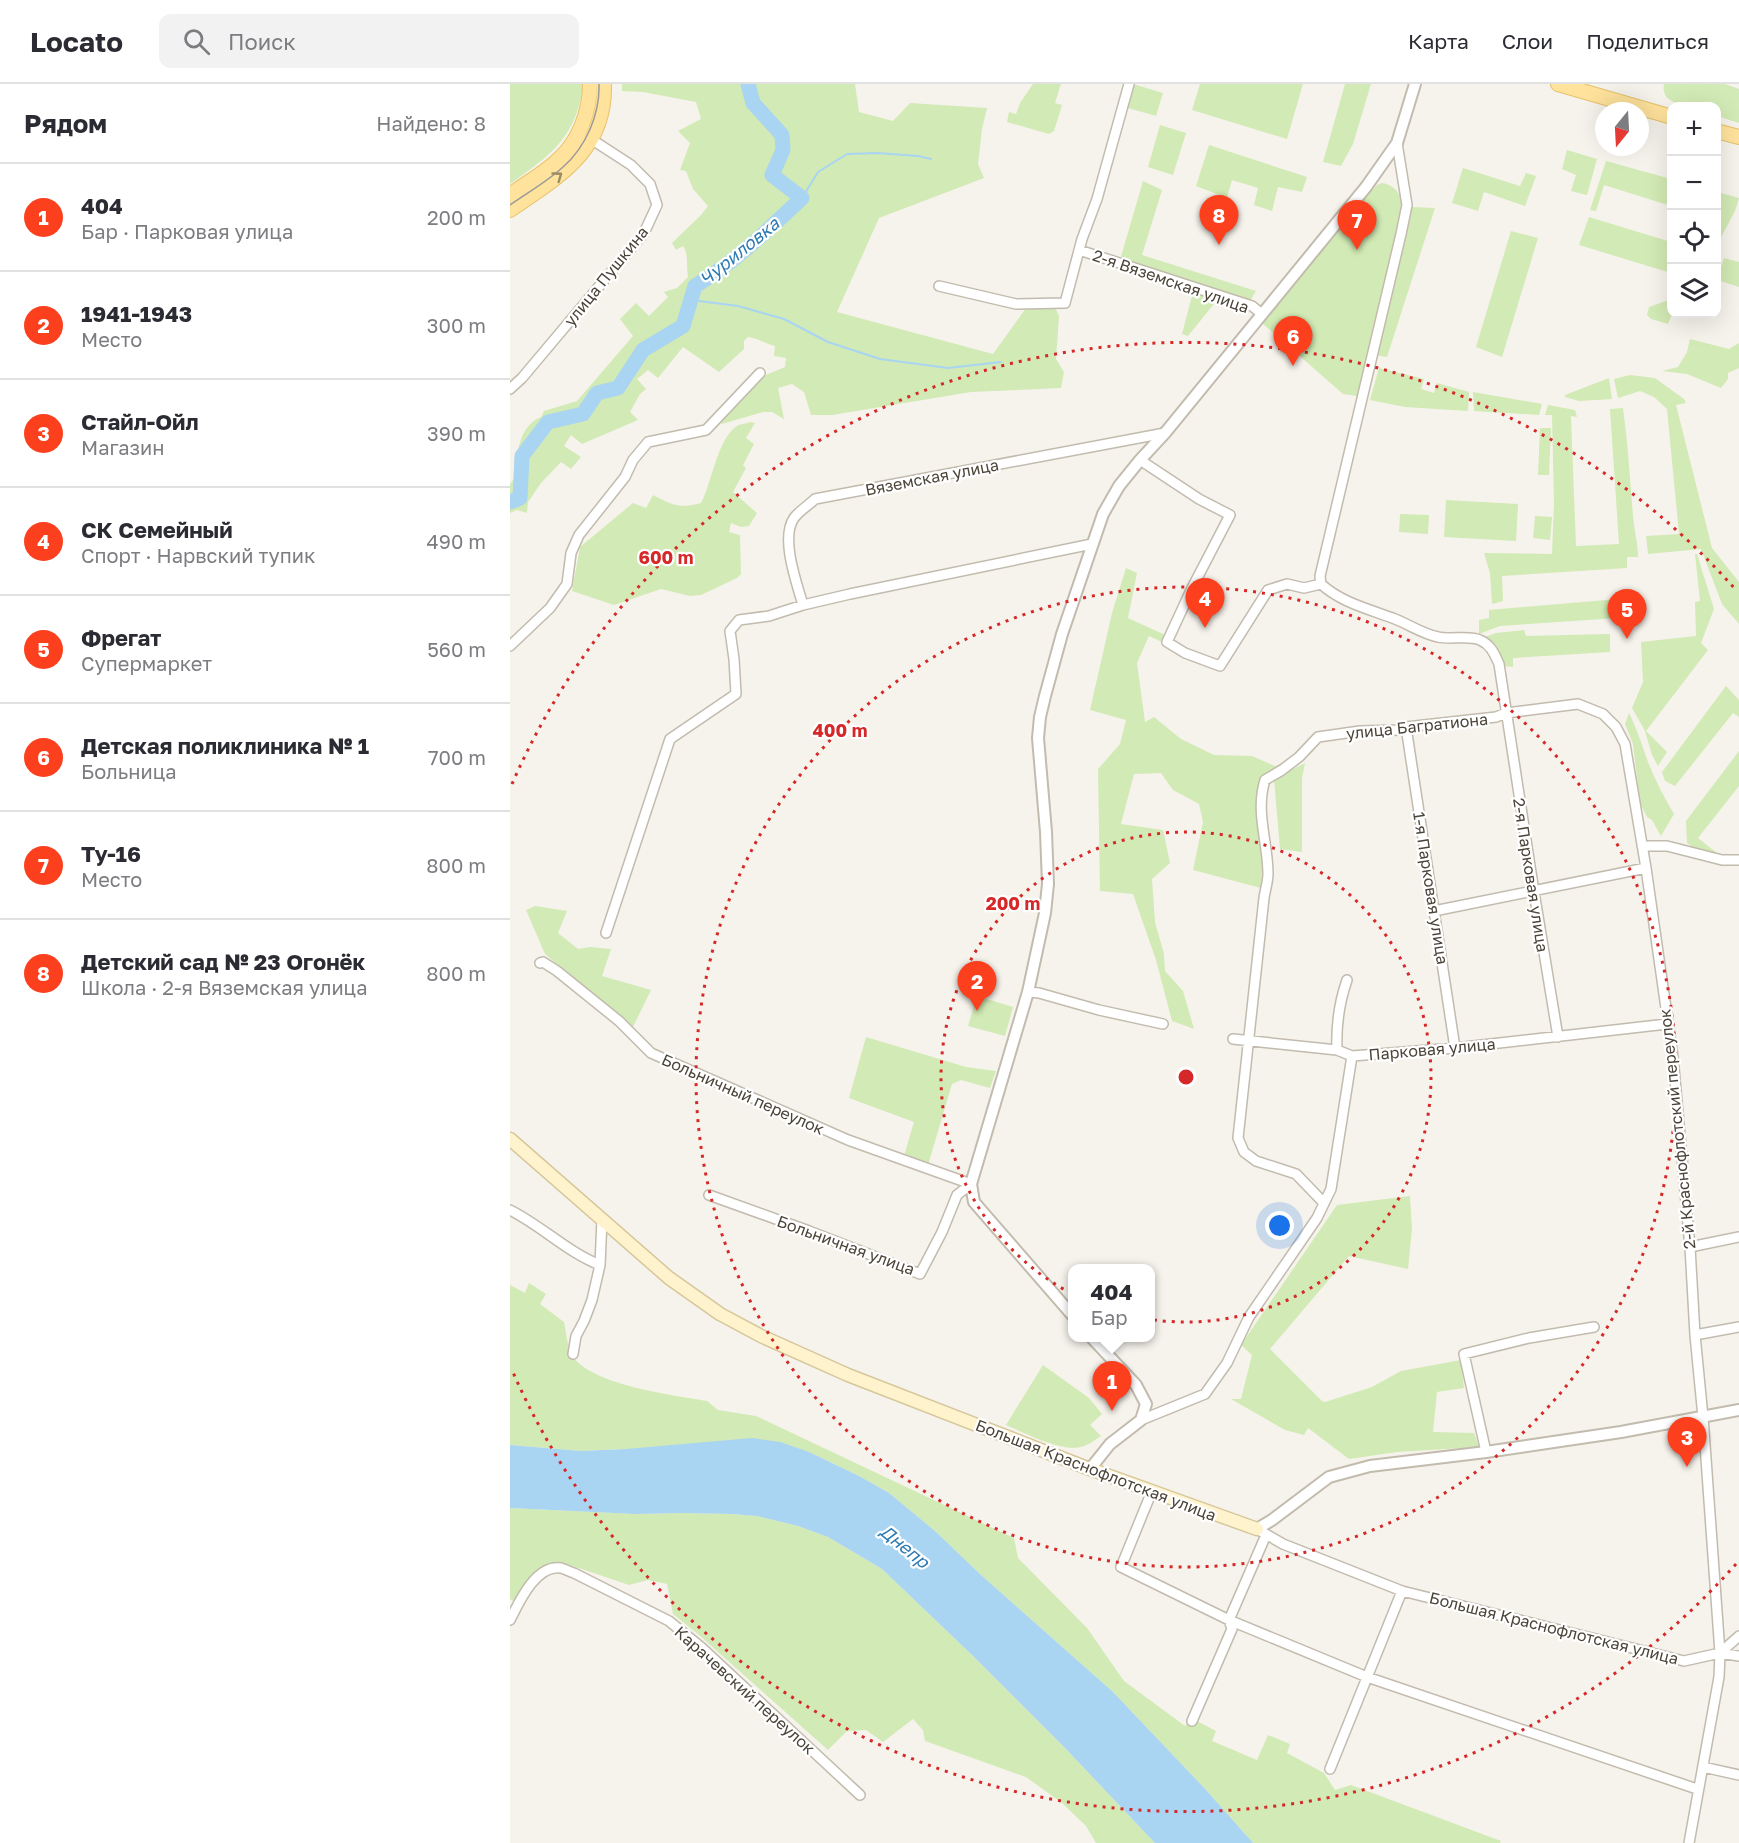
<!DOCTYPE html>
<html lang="ru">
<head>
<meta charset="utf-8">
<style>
  body { margin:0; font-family:"Golos Text",sans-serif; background:#f2f2f3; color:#2b2b33 }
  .controls { position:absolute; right:18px; top:18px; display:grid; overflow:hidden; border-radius:12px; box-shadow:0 6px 24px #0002 }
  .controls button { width:54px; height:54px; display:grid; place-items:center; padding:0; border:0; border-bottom:2px solid #e1e1e2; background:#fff; color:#2b2b33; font:30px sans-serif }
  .compass { position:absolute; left:1085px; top:18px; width:54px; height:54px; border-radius:50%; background:#fff; box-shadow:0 6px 24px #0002; rotate:198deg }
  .you { position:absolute; left:770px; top:1142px; width:21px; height:21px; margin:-15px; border:4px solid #fff; border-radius:50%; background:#1a73e8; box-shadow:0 0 0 9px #1a73e833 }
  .badge { display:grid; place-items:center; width:39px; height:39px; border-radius:50%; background:#fc3f1d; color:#fff; font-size:20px; font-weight:700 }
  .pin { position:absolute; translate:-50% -50px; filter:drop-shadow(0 2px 3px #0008) }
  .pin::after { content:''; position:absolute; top:32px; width:21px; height:18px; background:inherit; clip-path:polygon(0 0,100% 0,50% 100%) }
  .popup { position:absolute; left:558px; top:1180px; width:87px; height:78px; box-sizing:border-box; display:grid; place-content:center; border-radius:12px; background:#fff; filter:drop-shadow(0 2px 4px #0005); font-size:20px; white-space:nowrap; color:#7c7c81 }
  .popup b { font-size:22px; color:#2b2b33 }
  .popup::after { content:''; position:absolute; left:50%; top:100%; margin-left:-12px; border:12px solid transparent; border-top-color:#fff }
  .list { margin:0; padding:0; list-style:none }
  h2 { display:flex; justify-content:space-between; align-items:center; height:78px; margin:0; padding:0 24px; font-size:26px }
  h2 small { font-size:20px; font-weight:400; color:#7c7c81 }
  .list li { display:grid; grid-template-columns:39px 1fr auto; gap:18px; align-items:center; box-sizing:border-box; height:108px; padding:0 24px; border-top:2px solid #e1e1e2 }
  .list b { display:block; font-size:22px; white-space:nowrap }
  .list p { margin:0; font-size:20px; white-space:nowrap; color:#7c7c81 }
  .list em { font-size:20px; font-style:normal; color:#7c7c81 }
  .icon { flex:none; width:33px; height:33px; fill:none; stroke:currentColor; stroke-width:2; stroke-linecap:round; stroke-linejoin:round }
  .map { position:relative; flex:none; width:1229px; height:1759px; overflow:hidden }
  header { display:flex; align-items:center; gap:36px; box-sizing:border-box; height:84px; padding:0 30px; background:#fff; border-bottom:2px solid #e1e1e2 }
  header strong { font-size:28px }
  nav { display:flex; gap:33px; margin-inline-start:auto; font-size:21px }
  .search { width:420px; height:54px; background:#f2f2f3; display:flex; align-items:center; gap:15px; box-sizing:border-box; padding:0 21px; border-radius:12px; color:#7c7c81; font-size:22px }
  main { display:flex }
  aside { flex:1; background:#fff }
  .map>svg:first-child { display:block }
</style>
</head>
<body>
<header>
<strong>Locato</strong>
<div class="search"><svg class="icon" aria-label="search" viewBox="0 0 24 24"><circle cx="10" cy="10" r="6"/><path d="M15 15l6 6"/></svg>Поиск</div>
<nav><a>Карта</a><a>Слои</a><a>Поделиться</a></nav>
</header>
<main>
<aside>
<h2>Рядом<small>Найдено: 8</small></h2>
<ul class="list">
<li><span class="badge">1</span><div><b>404</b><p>Бар · Парковая улица</p></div><em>200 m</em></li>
<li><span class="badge">2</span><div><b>1941-1943</b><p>Место</p></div><em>300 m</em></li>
<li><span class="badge">3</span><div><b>Стайл-Ойл</b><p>Магазин</p></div><em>390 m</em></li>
<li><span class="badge">4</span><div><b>СК Семейный</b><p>Спорт · Нарвский тупик</p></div><em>490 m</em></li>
<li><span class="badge">5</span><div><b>Фрегат</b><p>Супермаркет</p></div><em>560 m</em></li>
<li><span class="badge">6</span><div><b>Детская поликлиника № 1</b><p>Больница</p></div><em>700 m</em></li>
<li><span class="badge">7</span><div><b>Ту-16</b><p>Место</p></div><em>800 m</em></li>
<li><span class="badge">8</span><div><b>Детский сад № 23 Огонёк</b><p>Школа · 2-я Вяземская улица</p></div><em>800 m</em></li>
</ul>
</aside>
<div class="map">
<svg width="1229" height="1759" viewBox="0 0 1229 1759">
  <rect width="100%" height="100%" fill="#f6f3ec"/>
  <path fill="#d2eab5" d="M0,0h73c-6,53 -32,71 -73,100z
    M112,0h233l4,28 34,9 17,-18 77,5 -5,21 -4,35 6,14 -105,40 -42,94 156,42 33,-46 29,-1 4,9 -3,43 8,13 -3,16 -90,4 -139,23h-21l-7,-23 -12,-8 -14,4 6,31 -12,-7h-9l-41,12 -2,-2 46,-47 19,-8 1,-9 -12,-2 1,-10c-10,-2 -17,-8 -27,-9l-4,4v8l-25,23 -36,-25 -25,31 -10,-8 -11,9 9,10 -6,5 -10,18 8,8 -56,24 -11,-9 -7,11 17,11 -10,12 -10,-7 -20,21 -13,19 -1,11 -10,-3 -7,3v-29l8,-10c-3,-20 2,-49 23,-57l3,-6 33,-10 56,-65 -13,-17 16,-16 13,13 19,-19 -4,-5 13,-4 11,-11c-2,-11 1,-23 -5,-31l-7,4 -4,-7 29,-28 7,-9 -15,-17 -7,-18 -6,-1 10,-27 -12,-12 23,-12 -5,-17 -53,-10 -21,-1z
    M523,0h28l-6,19 7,2 -8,26 -5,3 -42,-12 2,-10 7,2 4,-11z
    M623,0l30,9 -7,23 -28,-8z
    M690,0h103l-16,55 -95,-29z
    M835,0h26l-18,60 -12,22 -18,-4z
    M1154,0h61l14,5v34l-22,-7 -1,-10c-15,0 -57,4 -52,-22z
    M650,41l26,8 -13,42 -25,-8z
    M699,61l98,32 -5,15 -24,-5 -6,24 -18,-6 4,-17 -26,-8 -5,18 -31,-12z
    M1057,66l30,9 -10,36 -16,-4 5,-16 -14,-6z
    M1096,77l65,18v27l-67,-21 -8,26 -6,-1z
    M953,84l57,18 6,-13 10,3 -11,30 -41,-14 -6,19 -26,-8z
    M633,97l19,9 -20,65 114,36 -6,10 -130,-41z
    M872,99c15,2 21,15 21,29l-46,184 -14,-2 -81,-71 101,-124 14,-14z
    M1207,108l22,6 -4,13 -18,34v-16l2,-8 -2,-1z
    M901,123l24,1 -48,149 -11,-2z
    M1079,133l82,25v31l-92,-28z
    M1001,147l27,7 -36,119 -26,-10z
    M1214,174l15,4v25l-22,-7v-7h2z
    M683,208l25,7 -30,37 -6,-2z
    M1161,210l1,20 -4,10 -17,-5 -4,-4 2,-8 17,-6z
    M1180,255l39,10 10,-6v25l-11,5v6l-7,9 -34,-14 -25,-3 16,-4 9,-15z
    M869,284l45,11 -3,10 13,4 3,-10 32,9 -1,19 -63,-4 -35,-7z
    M1120,291l25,3 29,21 2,4 -10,2 36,143 27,34v42l-17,-20 -21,-55 -53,5 -2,-18 33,-2 -12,-125 -13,-12 -14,-6 -22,7 -4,-19z
    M1099,294l3,21 -33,2 -14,-4v-2z
    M963,308l69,12 -3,11 -65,-4z
    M1038,321l27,5 2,7 -6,-1 5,130 43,-2 -9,-135 13,-1c5,36 7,72 10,108 1,14 5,27 5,41h-11v11l-125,8 1,25 -11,3 -2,-31 -6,-20 68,1 2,-50 -2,-89h-7z
    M240,338l5,1 -9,15 8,6 -11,21 3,3 -13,24 24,21 -8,13 -8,1 -10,-4 -2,9 11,3 1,39 -4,4 -36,17 -11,1 -29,-7 -47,16 -42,-14 8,-44 53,-44 13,5 7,-13c20,10 25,14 48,8 11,-20 16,-64 36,-77 3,-2 9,-2 13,-4z
    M1030,344h11l-2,47h-11z
    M936,416l72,4 -2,37 -72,-4z
    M890,430l29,1 -1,19 -29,-2z
    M1025,432l17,1 -2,23 -17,-2z
    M1185,470h2l17,55 -13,34 7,7 -62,81 21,21 -9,14 -6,-11 -7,-24 -13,-23 11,-26 -2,-40 55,-6 -1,-34 5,-1z
    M616,484l11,5 -9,45 37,17 -3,7 -13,-6 -12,27 8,59 9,-5 27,22 33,16 38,1 23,10 13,-5 -24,17 -8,30 7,39 -2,41 -68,-18 10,-48 -4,-18 -26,-14 -12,-17 -27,1 -13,50 42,6 7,33 -18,16 3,43 9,32 1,17 18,20 11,38 -22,-8 -16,-61 -23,-66 -33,-3 -2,-122 22,-25 6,-24 -36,-10 22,-97z
    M1108,515v19l-118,8 -21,8v-14l10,-2v-8z
    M1014,546l2,6 84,-2v18l-97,6v9l-9,-1 -8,-21 -11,-8 11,-4z
    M1216,602l13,14v17l-6,-4 -58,73 -10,-5 -3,-9z
    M1119,629c8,16 13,32 19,49 7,18 16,35 26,52l-13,22 -9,-16 -5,-3 -7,-14 -7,-59 -8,-20z
    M1229,667v35l-41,52 24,19 -25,-7 -10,-7 -1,-22z
    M795,679l-3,15v74l-22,-3 -6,-70z
    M25,822l32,5 -9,22 20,16 12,-2 21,2 -9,27 49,14 -19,39 -87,-75 -19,-44z
    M467,912l36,11 -8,29 -37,-10z
    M356,953l100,30 30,4 -6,17 -29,-8 -9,4 -24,81 -24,-9 10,-34 -65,-24z
    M900,1112l2,33 -4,40 -59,-13 -79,93 52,52 3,1 47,-15 29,-16 60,-11 3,28 -27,4 -4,40 41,1 5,14 -82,5 -48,7 -41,-31 -4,7 -19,-5 -54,-31h10l11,-44 -11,-10 96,-140z
    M19,1199l17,11 -6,10 24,18c2,9 4,29 9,35 22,29 100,38 134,44l11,9 38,6 258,122 4,20 69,70 37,53 61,45 4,-6h6l21,11 -4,10 45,19 11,-25 22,9 -3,9 37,20 11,17 16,-5 150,56 -1,2h-247l-46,-52 -94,-99 -132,-117 -46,-44 -46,-38 -30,-17 -50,-24 -183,-3 -45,2 -71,-6v-160l15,8z
    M533,1281l46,33 13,16 -12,11 11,11c-5,3 -11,8 -17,10 -19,8 -59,-13 -78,-21z
    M0,1424l125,6 48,-1 49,1 25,2 41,10 30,11 54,32 90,86 94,94 89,94h-59l-10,-17 -24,-23 -36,-26 -101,-36 -2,-11 -10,-11 -30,23 -17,-12 -19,1 -19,19 -129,-115 -26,-21 -6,-30 -19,-4 -19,5 -65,-22 -14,2 -21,15 -16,21 -3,-2z"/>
  <path fill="#a9d4f2" d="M242,1354l28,4 29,10 50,24 30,17 46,38 46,44 132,117 94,99 46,52h-98l-89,-94 -94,-94 -90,-86 -54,-32 -30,-11 -41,-10 -25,-2 -49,-1 -48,1 -125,-6v-63l71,6 45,-2z"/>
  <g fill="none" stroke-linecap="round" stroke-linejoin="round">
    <path stroke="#a9d4f2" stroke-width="2" d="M292,114l16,-26 29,-18 30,-1 41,3 13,3
      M181,216l47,6 46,13 44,23 52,17 68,9 53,-6"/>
    <path stroke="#a9d4f2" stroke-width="15" d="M0,418l10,-4 2,-42 26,-34 35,-8 14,-21 21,-5 25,-38 40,-24 12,-40c40,-24 73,-56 107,-88l-30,-23 11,-25 -1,-15 -29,-32 -5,-19"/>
    <g stroke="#c2bbae" stroke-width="12">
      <path id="minor" d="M887,59l10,62 -6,29 -81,342 1,8c21,19 48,25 74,35 15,6 28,15 43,18 13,3 32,-2 42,3 11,5 14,13 19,24l35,228 24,145
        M569,166l173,56 10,8
        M429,202l77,18 49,-1 17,-64 15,-40 32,-115
        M0,305l12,-11 122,-145 13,-28 -7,-21 -19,-19 -40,-26
        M630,376l59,39 31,16 -38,73 -25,54 18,11 35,13 48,-76 19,-6 17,4 17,-4
        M293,521c-6,-21 -23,-67 -9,-87 5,-7 15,-13 21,-19l350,-66
        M0,562l40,-38 17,-24 4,-31 8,-18 46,-58 8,-17 15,-18 58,-12 54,-57
        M896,643l49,321
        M1132,762h25l55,14h17
        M924,827l212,-43
        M96,849l64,-194 66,-45 -2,-35 -4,-28 9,-11 30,-4 34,-11 47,-11 242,-50
        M30,879l3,-1 14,9 62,50 32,32 197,87 123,44
        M518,908l11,1 60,17 64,14
        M723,955l104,11 15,6
        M827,966c-1,-25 2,-47 10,-70
        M199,1111l100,36 111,43 22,-42 15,-37 14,-11
        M814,1119l-28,-29 -40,-13 -12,-9 -6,-14 26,-240c1,-8 4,-16 4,-24 0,-32 -13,-62 -3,-94l17,-10 17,-13 19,-20 42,-6 40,-1 6,-3 90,-10 10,-4 72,-9 25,10 13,13 9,17 21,124 27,189 17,190 5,88 8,82 17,236 -1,24 -30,166
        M0,1126c32,16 57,42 90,55
        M1180,1163l49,-10
        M1185,1251l44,-8
        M63,1270l3,-18 8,-15 8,-21 8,-35 2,-46
        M631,1336l64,-26 22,-31 22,-46 68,-99 14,-29 21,-133 103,-8 212,-24
        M976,1368l-22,-98 65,-16 65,-11
        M642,1407l-31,76 108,53 138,57 330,112
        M747,1445l26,15 119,47 282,70 36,-8 19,-17
        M0,1536c9,-18 26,-56 51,-52 4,1 9,4 13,5l95,48 33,27 158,147
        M1210,1569l19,3
        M682,1637l40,-92 -3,-9 37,-85
        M1193,1683l36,8
        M820,1685l72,-178"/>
    </g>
    <g stroke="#c2bbae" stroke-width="14">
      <path id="tertiary" d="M563,1232l-99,-114 -3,-18 57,-192 17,-79 3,-29 -2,-52 -8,-94 2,-21 5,-21 17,-62 41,-120 16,-28 21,-26 25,-27 201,-246 31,-44 18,-59
        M580,1385l20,-25 31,-24 5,-16 -10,-19 -44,-47
        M747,1445l15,-9 57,-43 41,-11 116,-14 135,-20 118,-22"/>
    </g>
    <g stroke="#d6c79b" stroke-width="15">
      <path id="secondary" d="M0,1055l159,139 51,36 41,22 87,39 242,94 167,60"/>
    </g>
    <g stroke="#e6c16a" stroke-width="16">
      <path id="primary" d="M1048,0l114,33
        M1206,47l23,6
        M0,111c16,-12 35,-22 49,-36 20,-18 31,-48 31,-75
        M0,126c48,-33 96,-59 94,-126"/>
    </g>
    <use href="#minor" stroke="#fff" stroke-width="9"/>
    <use href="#tertiary" stroke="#fff" stroke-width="10"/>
    <use href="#secondary" stroke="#fff3cd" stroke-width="12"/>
    <use href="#primary" stroke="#ffe39c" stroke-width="14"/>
    <path stroke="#9a9a9a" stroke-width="1.5" d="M0,121c17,-12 38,-24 53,-38 23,-20 37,-53 36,-83"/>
  </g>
  <defs><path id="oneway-chevron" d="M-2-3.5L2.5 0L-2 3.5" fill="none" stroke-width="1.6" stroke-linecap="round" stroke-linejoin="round" transform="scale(1.5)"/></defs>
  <use stroke="#9c8c66" href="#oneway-chevron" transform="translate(48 92) rotate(-36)"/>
  <g fill="none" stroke="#d62828" stroke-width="3" stroke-dasharray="3 6">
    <circle cx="676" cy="993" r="245"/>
    <circle cx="676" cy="993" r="490"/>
    <path d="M1226 1480A735 735 0 0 1 2 1286M2 700A735 735 0 0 1 1226 506"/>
  </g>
  <g text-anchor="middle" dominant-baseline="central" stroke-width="4.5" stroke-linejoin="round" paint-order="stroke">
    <g font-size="16" fill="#4b4439" stroke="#fff">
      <text transform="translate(96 192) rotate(-51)">улица Пушкина</text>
      <text transform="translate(661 197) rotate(19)">2-я Вяземская улица</text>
      <text transform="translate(422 393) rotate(-11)">Вяземская улица</text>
      <text transform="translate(907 642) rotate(-6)">улица Багратиона</text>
      <text transform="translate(1021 791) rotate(81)">2-я Парковая улица</text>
      <text transform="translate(921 804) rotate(81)">1-я Парковая улица</text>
      <text transform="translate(922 965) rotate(-5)">Парковая улица</text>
      <text transform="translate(233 1010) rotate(24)">Больничный переулок</text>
      <text transform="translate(1167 1045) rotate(-96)">2-й Краснофлотский переулок</text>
      <text transform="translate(336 1161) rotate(20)">Больничная улица</text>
      <text transform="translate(586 1386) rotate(21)">Большая Краснофлотская улица</text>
      <text transform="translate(1044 1544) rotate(14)">Большая Краснофлотская улица</text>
      <text transform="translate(235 1606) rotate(42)">Карачевский переулок</text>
    </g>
    <g font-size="18" font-style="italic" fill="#2e7ab2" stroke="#fff">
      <text transform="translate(229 167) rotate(-39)">Чуриловка</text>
      <text transform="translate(395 1462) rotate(39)">Днепр</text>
    </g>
  </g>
  <circle cx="676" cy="993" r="9" fill="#d62828" stroke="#fff" stroke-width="3"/>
  <g font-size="18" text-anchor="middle" font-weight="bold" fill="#d62828" stroke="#fff" stroke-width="4.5" stroke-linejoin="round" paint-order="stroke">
    <text x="156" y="480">600 m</text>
    <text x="330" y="653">400 m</text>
    <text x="503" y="826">200 m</text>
  </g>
</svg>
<div class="controls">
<button>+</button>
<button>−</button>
<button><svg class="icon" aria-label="locate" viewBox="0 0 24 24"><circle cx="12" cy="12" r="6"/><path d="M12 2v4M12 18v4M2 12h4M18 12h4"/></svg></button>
<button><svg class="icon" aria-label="layers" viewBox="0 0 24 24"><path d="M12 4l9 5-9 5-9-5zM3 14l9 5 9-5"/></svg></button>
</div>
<svg class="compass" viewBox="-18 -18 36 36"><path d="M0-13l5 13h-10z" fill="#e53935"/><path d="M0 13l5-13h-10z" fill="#7c7c81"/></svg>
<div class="you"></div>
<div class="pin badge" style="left:602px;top:1327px">1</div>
<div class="popup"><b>404</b>Бар</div>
<div class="pin badge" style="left:467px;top:927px">2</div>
<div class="pin badge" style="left:1177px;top:1383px">3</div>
<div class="pin badge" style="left:695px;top:544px">4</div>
<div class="pin badge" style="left:1117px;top:555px">5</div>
<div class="pin badge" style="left:783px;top:282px">6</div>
<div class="pin badge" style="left:847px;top:166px">7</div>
<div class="pin badge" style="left:709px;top:161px">8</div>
</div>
</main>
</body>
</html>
